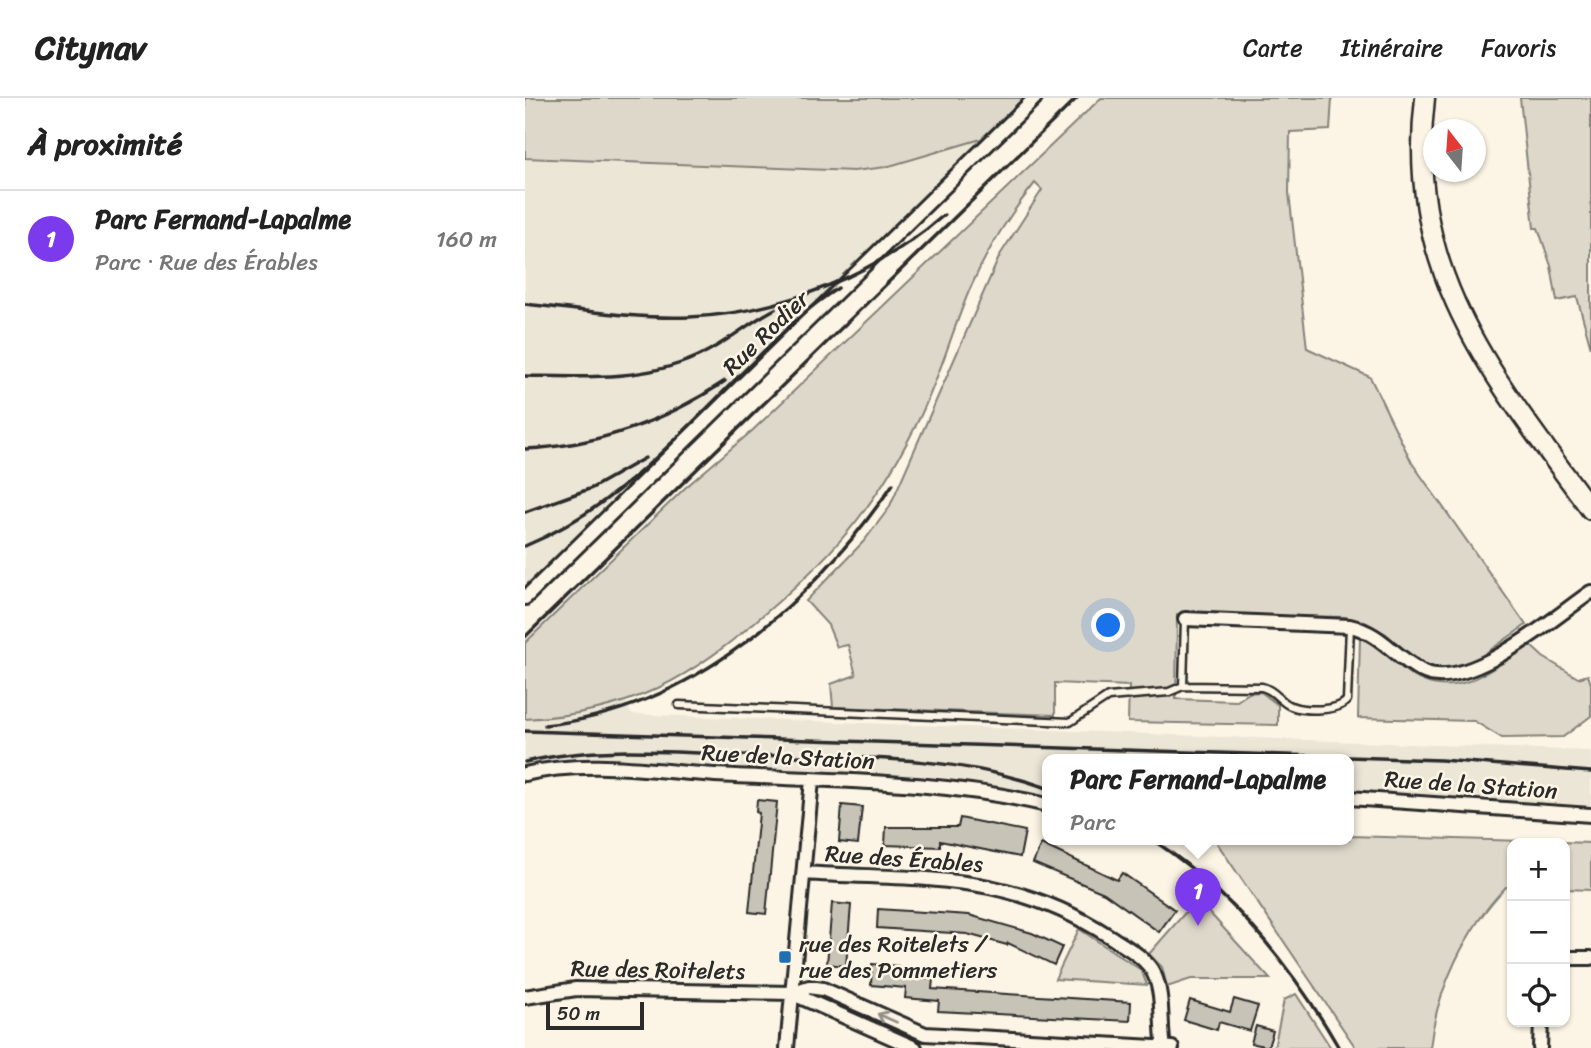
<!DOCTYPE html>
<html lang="fr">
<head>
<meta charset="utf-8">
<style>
  body { margin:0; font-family:Sriracha,sans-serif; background:#f6f6f6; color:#222 }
  .controls { position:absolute; right:21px; bottom:21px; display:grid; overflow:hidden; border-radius:14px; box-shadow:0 2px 5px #0004 }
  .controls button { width:63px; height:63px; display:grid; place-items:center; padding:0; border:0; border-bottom:2px solid #e0e0e0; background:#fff; color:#222; font:35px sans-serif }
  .compass { position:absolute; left:898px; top:21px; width:63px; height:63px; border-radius:50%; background:#fff; box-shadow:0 2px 5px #0004; rotate:343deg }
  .scale { position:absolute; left:21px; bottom:18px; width:98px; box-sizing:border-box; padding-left:7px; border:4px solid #2b2b2b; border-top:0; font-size:19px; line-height:24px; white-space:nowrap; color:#2b2b2b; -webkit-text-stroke:5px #fcf5e5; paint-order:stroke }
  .you { position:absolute; left:584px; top:528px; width:24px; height:24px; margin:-18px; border:5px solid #fff; border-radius:50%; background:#1a73e8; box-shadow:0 0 0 10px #1a73e833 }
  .badge { display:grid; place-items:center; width:46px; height:46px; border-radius:50%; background:#7c3aed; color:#fff; font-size:23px; font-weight:700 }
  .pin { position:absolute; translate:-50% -58px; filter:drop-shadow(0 2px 4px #0008) }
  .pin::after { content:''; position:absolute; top:37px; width:24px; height:21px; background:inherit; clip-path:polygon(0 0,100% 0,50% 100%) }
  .popup { position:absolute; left:517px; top:656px; width:312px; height:91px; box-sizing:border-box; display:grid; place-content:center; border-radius:14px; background:#fff; filter:drop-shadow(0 2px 5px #0005); font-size:23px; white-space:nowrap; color:#767676 }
  .popup b { font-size:26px; color:#222 }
  .popup::after { content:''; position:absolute; left:50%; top:100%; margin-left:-14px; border:14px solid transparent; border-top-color:#fff }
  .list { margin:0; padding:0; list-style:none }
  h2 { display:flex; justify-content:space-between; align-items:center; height:91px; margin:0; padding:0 28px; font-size:30px }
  h2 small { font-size:23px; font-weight:400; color:#767676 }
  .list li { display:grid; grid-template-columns:46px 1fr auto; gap:21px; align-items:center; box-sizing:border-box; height:98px; padding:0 28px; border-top:2px solid #e0e0e0 }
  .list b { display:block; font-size:26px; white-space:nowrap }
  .list p { margin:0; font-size:23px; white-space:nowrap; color:#767676 }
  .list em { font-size:23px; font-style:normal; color:#767676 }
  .icon { flex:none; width:38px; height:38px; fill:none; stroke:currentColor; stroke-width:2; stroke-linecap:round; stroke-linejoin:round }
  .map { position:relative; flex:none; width:1066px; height:950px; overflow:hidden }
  header { display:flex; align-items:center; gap:42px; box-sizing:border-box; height:98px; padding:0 35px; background:#fff; border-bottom:2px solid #e0e0e0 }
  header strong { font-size:33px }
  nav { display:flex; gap:38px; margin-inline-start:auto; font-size:24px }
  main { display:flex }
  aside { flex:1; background:#fff }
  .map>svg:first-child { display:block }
</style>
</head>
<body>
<header>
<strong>Citynav</strong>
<nav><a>Carte</a><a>Itinéraire</a><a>Favoris</a></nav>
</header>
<main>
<aside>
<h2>À proximité<small></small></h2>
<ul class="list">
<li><span class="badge">1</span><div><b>Parc Fernand-Lapalme</b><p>Parc · Rue des Érables</p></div><em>160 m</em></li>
</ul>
</aside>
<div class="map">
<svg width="1066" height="950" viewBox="0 0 1066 950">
  <rect width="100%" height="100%" fill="#fcf5e5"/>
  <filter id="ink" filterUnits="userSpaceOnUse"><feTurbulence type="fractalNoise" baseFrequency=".0143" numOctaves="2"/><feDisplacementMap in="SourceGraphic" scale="14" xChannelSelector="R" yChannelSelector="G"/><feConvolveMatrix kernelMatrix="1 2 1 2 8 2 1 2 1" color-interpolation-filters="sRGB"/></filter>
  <g filter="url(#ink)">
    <path fill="#ece6d7" d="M456,41l-402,398 -54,50v-429l329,13 32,-4z
      M101,604l5,12 23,1 937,36v54l-242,-11v-34h-302v37l-28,-8 -82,-12 -366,-18 -46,7v-47l37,-2z"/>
    <path fill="#ded8ca" stroke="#84827a" stroke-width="2" d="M0,0h499l-43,41 -95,28 -32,4 -329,-13z
      M576,0h231l-2,32 -40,2 -1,61 18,155 63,29 42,86 114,162 -56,39 -32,6 -22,-10 -31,-27 -40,-16 -168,-3 -1,85 61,2 12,-8 12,-1 17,13v20l-150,-3 1,-36 -74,-3v32l-222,-8 -2,-23 25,-9 -8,-30 -11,2 -9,-22 -22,-24 58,-60 25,-33 111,-253 42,-65 -7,-7c-27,33 -49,69 -66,108 -17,41 -29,84 -48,124 -40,83 -81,134 -151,194 -80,70 -137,104 -245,110v-76l161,-156 67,-57z
      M995,0h71v250l-14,-51 -20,4 -6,-35 -13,-38h-4z
      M835,539c17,5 29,21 43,32 47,38 85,3 126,-25l14,13 35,21 10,-3 3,9v32l-28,21 -61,1 -28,-17 -116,-3z
      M824,738l242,7v47l-26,-1v-46h-53v44h-6c-40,41 -70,104 -76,161h-74l-141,-208h134z
      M672,801l73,80h-79l-24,8 -5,-20 -13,-13z
      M554,831l62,41 6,15 -92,-6z
      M771,896l35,54h-57l10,-48z"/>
    <path fill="#c8c3b7" stroke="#2b2b2b" stroke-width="2" d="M232,702l20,2 -11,112 -17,-2 10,-99 -3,-1z
      M317,707l20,2 -4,37 -19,-2z
      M435,720l65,13 -5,26 -80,-16v6l-55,-2 1,-18h72z
      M516,746l76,36 5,-7 53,37 -16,22 -55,-39 -71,-30z
      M307,805l19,2 -5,61 -19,-2z
      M353,811l91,6 63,18 30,14 -8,18 -46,-22 -1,2 -40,-11 -90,-6z
      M347,866l26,2v11l35,2 -1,10 199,13 -1,19 -192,-10 1,-10 -34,-3 1,-10 -35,-3z
      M709,901l24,7 -8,25 -31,-9 -2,8 -33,-10 6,-20 40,12z
      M731,928l17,5 -5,16 -17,-4z"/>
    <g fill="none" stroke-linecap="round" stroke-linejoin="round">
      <g stroke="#2b2b2b" stroke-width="11">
        <path id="lane" d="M660,521l-2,67 79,1c13,3 18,15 29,19 13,5 47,6 56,-6l3,-74
          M154,607l391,17 38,-25 61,-5 14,-6"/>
      </g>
      <g stroke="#2b2b2b" stroke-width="18">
        <path id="street" d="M0,500l510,-500
          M660,521l165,7c31,7 45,31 72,45 45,23 132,-54 169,-79
          M0,676c60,-15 129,-3 190,1 112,6 224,4 332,30
          M824,700l242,17
          M279,775c116,8 201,-4 305,63 15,10 37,21 45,38 10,20 6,52 10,74
          M1040,860h26
          M266,895l124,55
          M0,899l51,-8 215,4 18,-6 14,2 102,45 247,14
          M262,950l25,-268
          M1015,950l1,-26"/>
      </g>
      <g stroke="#2b2b2b" stroke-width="23">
        <path id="secondary" d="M900,0c-21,177 70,280 166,412"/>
      </g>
      <use href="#lane" stroke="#fcf5e5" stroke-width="6"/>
      <use href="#street" stroke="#fcf5e5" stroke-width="12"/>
      <use href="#secondary" stroke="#fcf5e5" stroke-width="18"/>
      <path stroke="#2b2b2b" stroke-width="3.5" d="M0,206c54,6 111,15 165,13 91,-4 186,-43 254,-102
        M0,278c57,1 118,5 171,-19 28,-12 52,-34 79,-48
        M0,351c72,-3 141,-28 200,-68
        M0,414l67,-24 53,-30
        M0,448c92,-38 158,-115 228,-184 27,-27 53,-54 85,-74
        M0,539l552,-539
        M20,627c148,-15 267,-123 348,-241
        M0,633l916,29 150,12
        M0,664c71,-17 145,-10 217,-7 102,3 208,-2 305,33
        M628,742c80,53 139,126 186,208"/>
    </g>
    <defs><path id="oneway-shaft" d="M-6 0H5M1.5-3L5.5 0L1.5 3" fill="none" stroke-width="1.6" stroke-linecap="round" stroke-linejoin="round" transform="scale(1.75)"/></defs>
    <use stroke="#949088" href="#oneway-shaft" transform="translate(362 920) rotate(-156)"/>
  </g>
  <rect fill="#1f6fb2" stroke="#fcf5e5" stroke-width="2.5" x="253" y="852" width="14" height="14" rx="3.5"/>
  <g text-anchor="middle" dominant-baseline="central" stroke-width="5" stroke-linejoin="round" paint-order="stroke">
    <g font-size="23" fill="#2b2b2b" stroke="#fcf5e5">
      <text transform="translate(241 235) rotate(-44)">Rue Rodier</text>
      <text transform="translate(263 659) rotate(3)">Rue de la Station</text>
      <text transform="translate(946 687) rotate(4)">Rue de la Station</text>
      <text transform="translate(379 761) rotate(4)">Rue des Érables</text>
      <text transform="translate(133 872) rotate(1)">Rue des Roitelets</text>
    </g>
    <g font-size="23" fill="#2b2b2b" stroke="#fcf5e5" text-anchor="start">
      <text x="274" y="846">rue des Roitelets /<tspan x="274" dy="26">rue des Pommetiers</tspan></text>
    </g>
  </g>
</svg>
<div class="controls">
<button>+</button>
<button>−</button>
<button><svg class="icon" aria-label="locate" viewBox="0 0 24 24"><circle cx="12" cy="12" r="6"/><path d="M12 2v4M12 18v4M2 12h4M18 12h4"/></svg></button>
</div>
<svg class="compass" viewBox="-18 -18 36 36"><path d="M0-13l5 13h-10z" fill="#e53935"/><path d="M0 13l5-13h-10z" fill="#767676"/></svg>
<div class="scale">50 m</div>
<div class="you"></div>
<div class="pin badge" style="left:673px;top:828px">1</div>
<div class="popup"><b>Parc Fernand-Lapalme</b>Parc</div>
</div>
</main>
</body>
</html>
